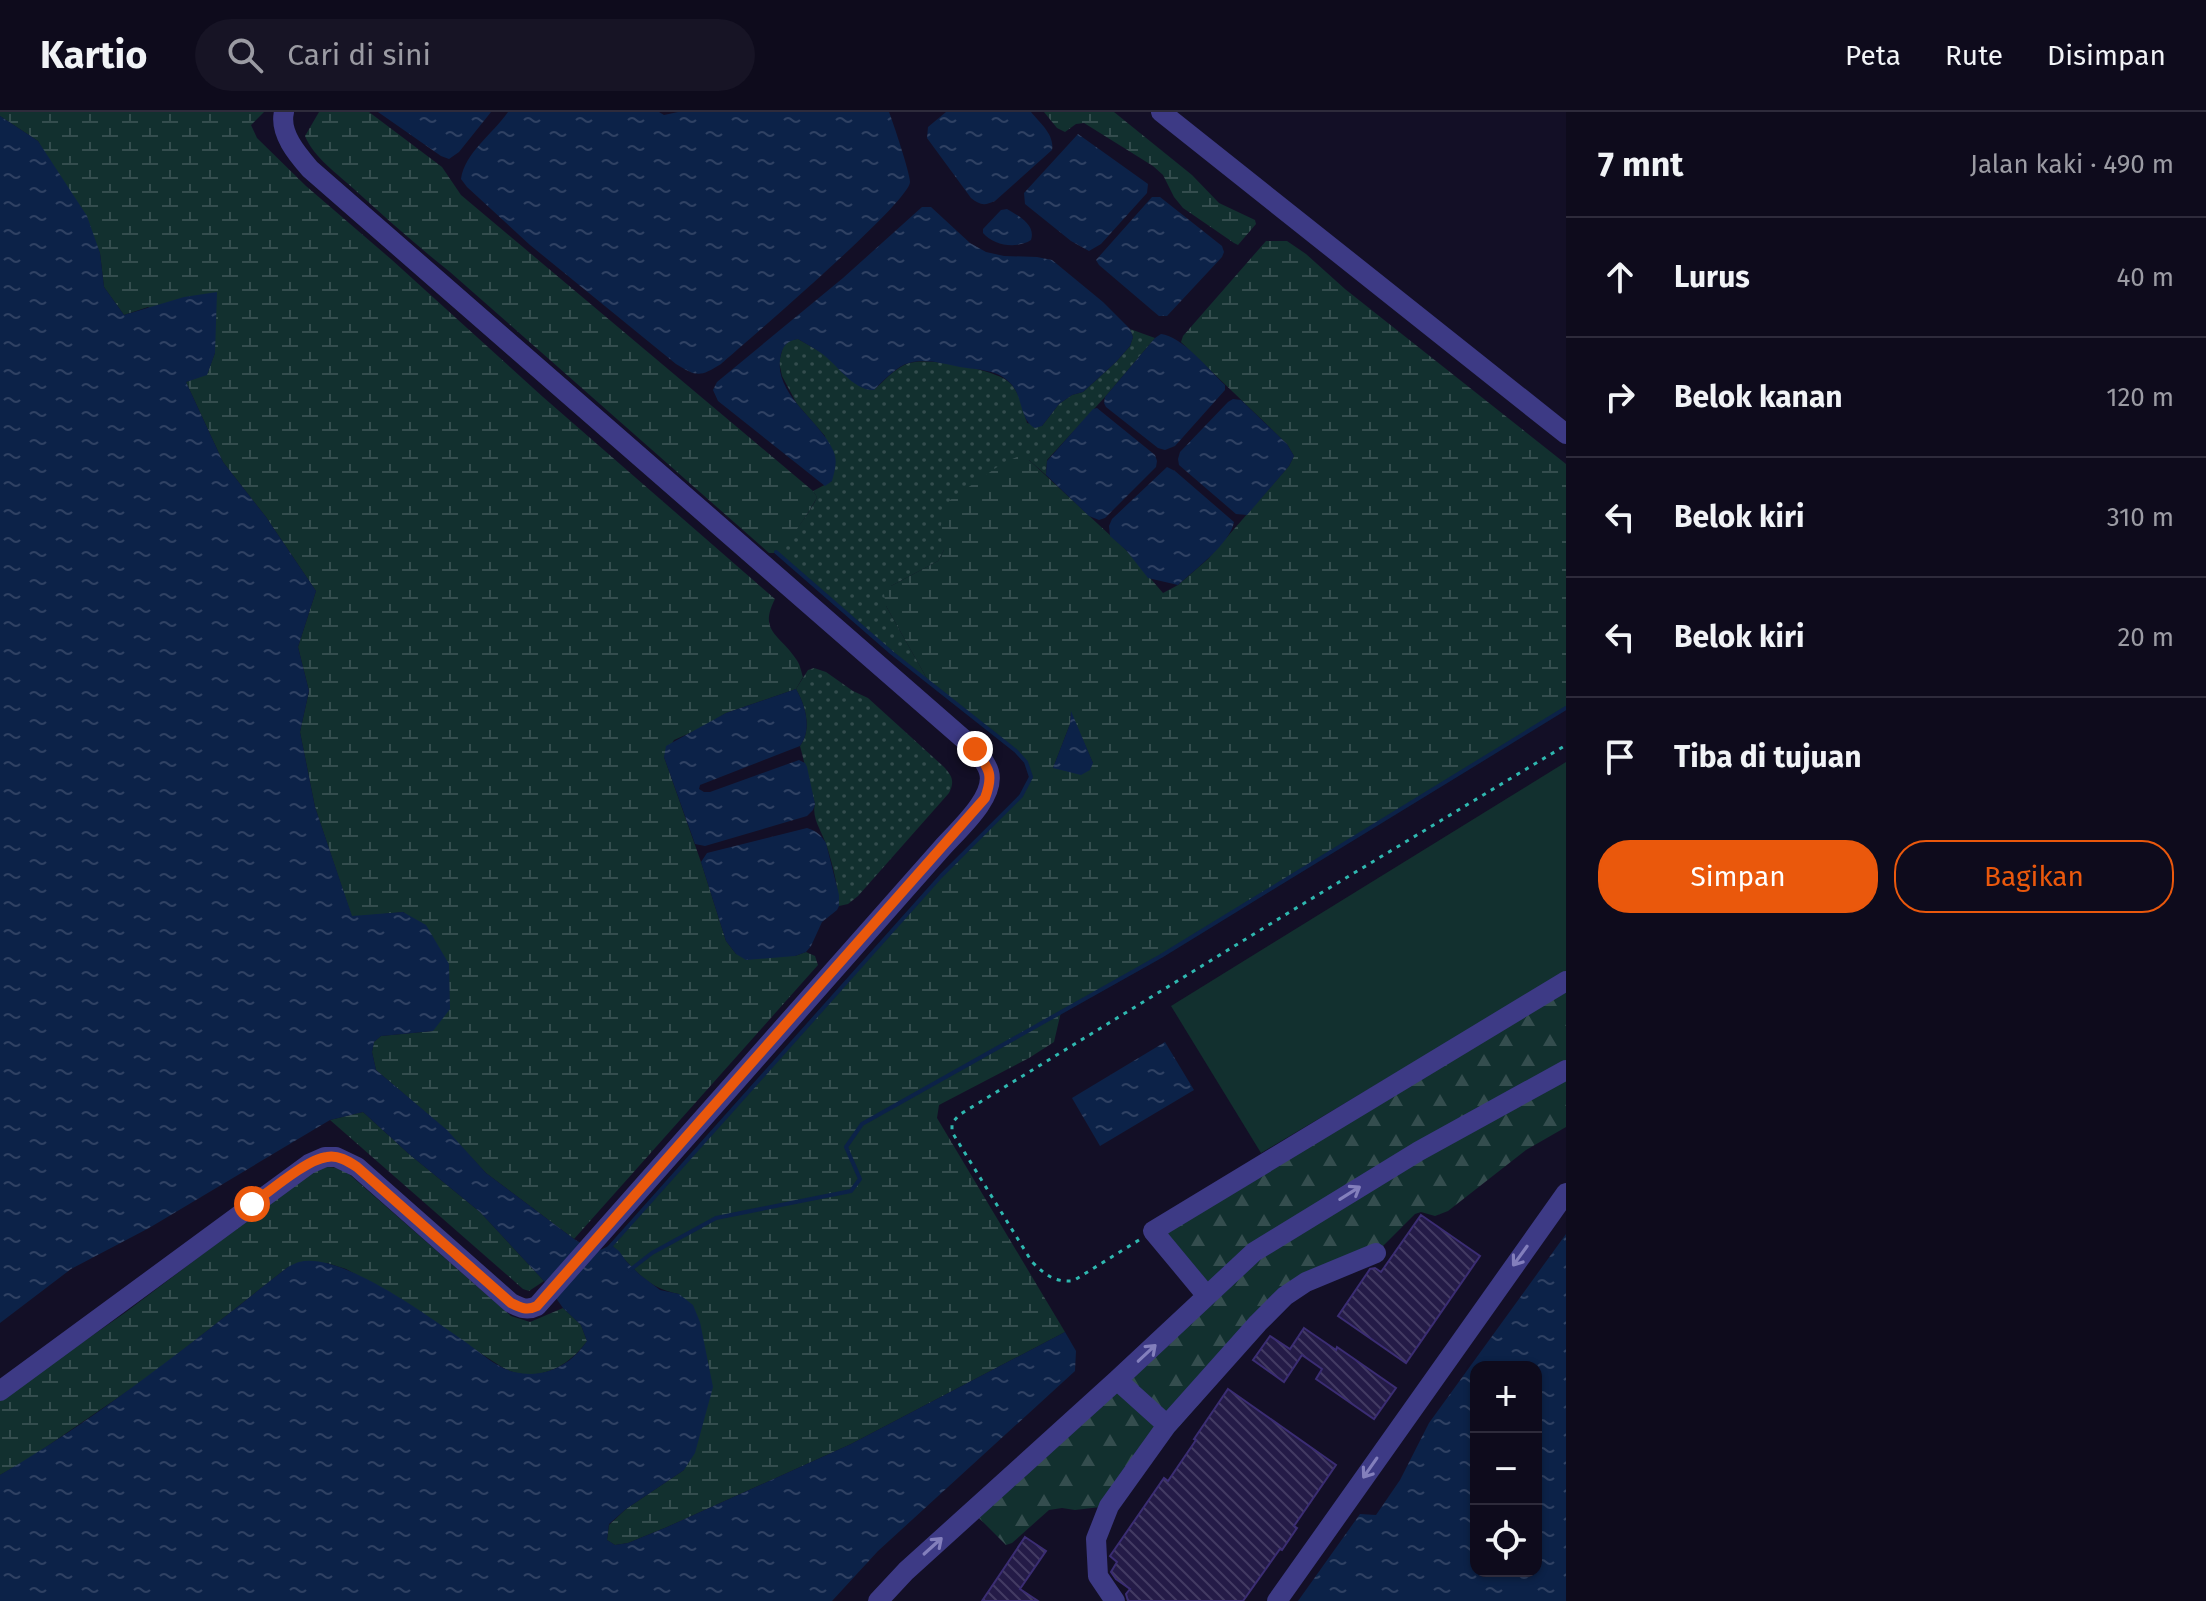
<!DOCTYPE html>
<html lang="id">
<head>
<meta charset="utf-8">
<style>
  body { margin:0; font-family:"Fira Sans",sans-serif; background:#171425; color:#f1f3f6 }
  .controls { position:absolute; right:24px; bottom:24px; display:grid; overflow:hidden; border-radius:16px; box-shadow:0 2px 6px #0004 }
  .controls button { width:72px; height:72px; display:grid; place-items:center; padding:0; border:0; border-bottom:2px solid #2e2b3b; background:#0e0b1c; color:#f1f3f6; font:40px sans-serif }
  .stop { position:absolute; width:24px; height:24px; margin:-18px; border:6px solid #ea580c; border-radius:50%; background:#fff }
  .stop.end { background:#ea580c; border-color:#fff; box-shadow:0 2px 8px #0008 }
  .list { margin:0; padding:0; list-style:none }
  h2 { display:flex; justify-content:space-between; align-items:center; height:104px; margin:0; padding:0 32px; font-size:34px }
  h2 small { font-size:26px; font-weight:400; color:#9b9ba3 }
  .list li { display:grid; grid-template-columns:52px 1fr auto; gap:24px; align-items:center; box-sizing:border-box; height:120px; padding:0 32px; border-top:2px solid #2e2b3b }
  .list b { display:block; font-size:30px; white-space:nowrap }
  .list em { font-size:26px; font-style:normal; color:#9b9ba3 }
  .actions { display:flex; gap:16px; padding:24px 32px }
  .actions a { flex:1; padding:18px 0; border:2px solid #ea580c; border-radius:32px; text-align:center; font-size:28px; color:#ea580c }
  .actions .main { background:#ea580c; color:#fff }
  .icon { flex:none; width:44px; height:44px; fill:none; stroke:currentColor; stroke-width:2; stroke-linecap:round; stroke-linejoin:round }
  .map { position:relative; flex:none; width:1566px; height:1489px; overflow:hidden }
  header { display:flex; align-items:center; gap:48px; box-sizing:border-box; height:112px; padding:0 40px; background:#0e0b1c; border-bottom:2px solid #2e2b3b }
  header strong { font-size:38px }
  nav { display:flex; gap:44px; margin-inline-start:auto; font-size:28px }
  .search { width:560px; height:72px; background:#171425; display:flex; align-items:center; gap:20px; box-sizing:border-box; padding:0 28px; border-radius:44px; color:#9b9ba3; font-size:30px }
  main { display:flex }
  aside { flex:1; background:#0e0b1c }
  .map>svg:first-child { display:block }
</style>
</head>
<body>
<header>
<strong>Kartio</strong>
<div class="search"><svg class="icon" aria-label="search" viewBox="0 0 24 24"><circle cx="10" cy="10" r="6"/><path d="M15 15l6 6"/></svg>Cari di sini</div>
<nav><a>Peta</a><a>Rute</a><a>Disimpan</a></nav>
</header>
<main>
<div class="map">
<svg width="1566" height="1489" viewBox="0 0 1566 1489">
  <defs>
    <pattern id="grass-dots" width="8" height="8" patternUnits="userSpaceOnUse" patternTransform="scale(2)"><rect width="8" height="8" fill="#12302f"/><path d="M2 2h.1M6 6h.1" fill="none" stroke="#344d4e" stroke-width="1.8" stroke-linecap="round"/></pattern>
    <pattern id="forest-firs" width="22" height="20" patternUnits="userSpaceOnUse" patternTransform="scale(2)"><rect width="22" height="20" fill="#12302f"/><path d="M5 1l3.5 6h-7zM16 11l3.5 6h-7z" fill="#344d4e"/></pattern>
    <pattern id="wetland-marsh" width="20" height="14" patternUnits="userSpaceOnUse" patternTransform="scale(2)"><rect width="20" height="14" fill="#12302f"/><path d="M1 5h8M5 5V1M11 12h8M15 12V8" fill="none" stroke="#344d4e"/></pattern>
    <pattern id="water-ripples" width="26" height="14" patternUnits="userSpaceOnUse" patternTransform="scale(2)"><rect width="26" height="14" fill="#0c2248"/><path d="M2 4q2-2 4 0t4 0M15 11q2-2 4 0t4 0" fill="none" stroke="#2f4163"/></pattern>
    <pattern id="building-back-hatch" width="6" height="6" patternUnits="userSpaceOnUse" patternTransform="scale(2)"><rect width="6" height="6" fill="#241b47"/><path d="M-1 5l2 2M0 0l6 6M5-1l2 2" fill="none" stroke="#433b63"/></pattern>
  </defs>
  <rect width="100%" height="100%" fill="#130f26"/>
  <path fill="url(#grass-dots)" d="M1130,217l25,9 -50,59 -58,63 -1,15 -17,-15 -85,90 -6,11 -47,25 -5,20 44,78 -154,-132c9,-6 38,-45 41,-55l-4,-6 19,-10 -7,-45 -28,-32 -15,-28 -3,-14 4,-15 6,-7 9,-1 26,15 31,29 20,6c9,-8 21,-22 34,-26 18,-6 88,6 101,20 10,10 13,27 17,40l15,3 17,-22 13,-9 11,-3 33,-30 14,-16 3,-9z
    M814,556l12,4 27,19 15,7 76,69c8,9 11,14 5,26l-91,103 -10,8 -9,2c-1,-20 -6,-40 -12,-59 -4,-14 -16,-29 -12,-43l-15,-58c12,-16 6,-40 -4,-57l12,-19z"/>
  <path fill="url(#forest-firs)" d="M1566,869v146l-40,23 -78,61 -13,5 -14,-4 -6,2 -39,39 -70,29 -197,224 -34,4 -13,-2 -13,2 -37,33 -6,2 -34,-34 234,-214 -53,-66z"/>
  <path fill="url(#wetland-marsh)" fill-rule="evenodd" d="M0,0h264l-13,13 6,13 49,48 86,74 151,137 232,202c-17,33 5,35 21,60 4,5 5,12 7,18l-7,12 -70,24 -25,15 -27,12 -10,17 37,105 25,79 10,13 59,2 11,-4 9,4 3,9 -244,274 -88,-66 -42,-45 -68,-58 -4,-18 2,-10 7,-6 52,-5 -29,-119 -52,5 -37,-110 -15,-75 9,-41 -11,-44 18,-56 -50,-74 -43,-55 -37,-80 21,-8 8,-21 -67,-46 -24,8 -20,-28 -4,-34 -62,-112 -38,-25z
    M319,0h50l73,55 19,28 352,296 4,6c-3,8 -28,45 -35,52 -6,5 -6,4 -13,4l-319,-281c-33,-26 -64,-54 -95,-82 -17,-16 -41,-32 -50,-54z
    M1044,0h70l78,63 27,28 36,17 1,4 -18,21 -4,-2 -51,-35 -9,-11 -11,-22 -10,-9 -69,-43 -8,1 -11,8 -8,-4z
    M1266,129h21l19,13 39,35 221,175v244l-404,248 -101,56 -7,30 -25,16 -90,47 -2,13 128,214 -214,112 -184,83 -39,16 -13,2 -8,-5 2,-15 17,-16 58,-39 -5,-176c-22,-4 -35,-14 -50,-30 -7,-7 -10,-13 -18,-19l330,-369 80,-80 10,-19 -5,-15 -10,-11 -86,-67 -44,-78 -2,-12 7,-8 47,-25 6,-11c-6,-15 -4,-36 6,-50l53,-37 16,-7 10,4 97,90 37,43 15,-8 30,-26 81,-93 5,-10 -7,-12 -106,-102 2,-6zM1071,601l22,50 -40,5 17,-44z
    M363,1000l46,42 71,58 64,69 -15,10 -6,-2 -193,-169z
    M326,1055l14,1 9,6 162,142 19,6 33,-14 18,17 6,16c-17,24 -46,41 -77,30 -5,-2 -11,-6 -16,-9l-106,-70 -42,-23 -19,-6 -39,4 -137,108 -121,83 -30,17v-75l126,-88 187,-141z"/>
  <path fill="#12302f" d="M1566,650v210l-305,181 -90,-147z"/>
  <path fill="url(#water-ripples)" fill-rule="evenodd" d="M378,0h113l-32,40 -10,7 -8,-3z
    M508,0h151l5,3 14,-3h211c4,10 21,61 21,70 -1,21 -163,159 -189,182 -21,13 -24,13 -45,0l-146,-119 -63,-58 -6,-8c4,-27 32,-45 47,-67z
    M946,0h85c9,11 24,23 21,38l-57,51c-11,5 -15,4 -24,-3l-44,-60 1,-11z
    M0,4l38,25 49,75 13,37 4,34 20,28 60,-18 33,-5 -2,61 -8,22 -21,7 37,80 43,55 50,74 -18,56 11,44 -9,41 15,75 37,109 51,-4 23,13 23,39 1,45 -17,22 -52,5 -7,6 -2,10 4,18 71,60 39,43 88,66 22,13 15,-7 8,6 7,10 13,13 21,16 19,4 14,11 7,17 13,65 -18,66 -11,17 -58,39 -17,15 -2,16 8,5 13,-2 39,-16 184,-83 214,-112 11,19 -1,20 -197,180 -46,50h-832v-126c103,-60 195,-135 288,-208 4,-2 7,-4 11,-5 42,-11 133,57 168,81 14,10 30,25 47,29 31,7 56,-6 73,-31l-6,-16 -18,-17 -19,-27 -64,-69 -71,-58 -46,-42 -33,8 -181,108 -78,41 -71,54z
    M1078,22l70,50 -1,9 -46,51 -12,7 -18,-10 -46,-37 -1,-11z
    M1152,85h8l62,49 2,6 -2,5 -55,59h-8l-6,-5 -54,-46 -3,-5z
    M922,95h9l39,36 16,9 18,4 33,1 15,3 51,42 27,27 3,8 -3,9 -14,16 -33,30 -11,3 -13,9 -17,22 -7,2c-15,-8 -12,-30 -23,-43 -13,-16 -34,-15 -52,-18 -17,-3 -34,-9 -51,-4 -12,3 -25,17 -35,27 -21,1 -37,-26 -53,-37 -7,-5 -16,-10 -23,-14 -10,2 -14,5 -17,15 -10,39 38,65 52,96 5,11 2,20 -1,31l-7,5 -107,-85 -5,-11 4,-8 126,-104z
    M1007,97c12,7 29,16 24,31 -14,9 -37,6 -48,-7v-4l18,-19z
    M1161,222c21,2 48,36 64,51v5l-50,56 -10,4 -7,-2 -52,-41 -2,-4 1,-6 50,-59z
    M1233,287l8,1 46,44 7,12 -5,10 -42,49 -11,-1 -57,-49 -1,-6 2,-7 48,-50z
    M1097,296l58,47 2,6 -1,6 -51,51 -6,2 -10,-4 -43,-41 1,-14 46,-52z
    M1167,355l8,4 59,51c-4,22 -40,48 -56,63l-30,-7 -22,-28 -16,-14 -1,-10 3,-7z
    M796,577c10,17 16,41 4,57l-100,39 -1,4 5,3h6l89,-32 6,3 2,4 8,37 -2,6 -6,6 -102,30 -10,-2 -31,-87 2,-11 60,-33z
    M1071,599l22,52 -3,7 -9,5 -28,-7 17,-44z
    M807,716c10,3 14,7 19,15l13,52v11l-2,4 -15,12 -11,24 -5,6 -11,4 -49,4 -10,-6 -10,-13 -25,-79 6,-9z
    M1165,930l29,48 -94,56 -28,-48z
    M1566,1122v367h-268l62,-87 16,1 24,-35 29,-57zM1536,1255v204h-60v-204z"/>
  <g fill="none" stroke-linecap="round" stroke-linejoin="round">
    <path stroke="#0c2248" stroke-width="4" d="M607,1138l334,-374 80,-80 10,-19 -5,-15 -10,-11 -124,-98 -116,-101
      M630,1158l22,-17 64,-35 135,-27 9,-12 -14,-32 16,-23 299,-168 405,-248"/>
  </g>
  <path fill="url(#building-back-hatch)" stroke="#3b2d73" stroke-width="2" d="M1421,1103l59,41 -74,107 -68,-47 32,-47 5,-1 6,4z
    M1304,1216l32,22 1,-3 59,41 -22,31 -58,-40 6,-10 -20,-14 -18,27 -31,-22 17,-24 20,13z
    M1228,1277l108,76 -42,61 3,2 -15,22 -2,-1 -37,52h-115l-2,-7 4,-5 -14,-10 -5,-7 6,-10 -7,-6 54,-78 4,3 28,-41 -2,-1z
    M1025,1425l21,14 -26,38 18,12h-56z"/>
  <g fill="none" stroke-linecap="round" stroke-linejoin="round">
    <path stroke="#2fb8b0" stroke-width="3" stroke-dasharray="4 6" stroke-linecap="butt" d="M1139,1128l-66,41c-20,1 -27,-6 -41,-19l-80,-130v-9l7,-8 352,-216 255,-154"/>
    <path stroke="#3d3a85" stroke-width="20" d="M1161,0l405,322
      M1207,1184l-54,-65 413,-250
      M1117,1268l50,45
      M0,1279l309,-227 16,-7h11l21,10 154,136c10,5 16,8 26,3l405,-458c16,-18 54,-51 47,-76 -2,-8 -9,-16 -14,-23l-665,-580c-13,-15 -31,-36 -26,-57
      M878,1489l28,-30 211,-191 137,-128 165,-101 147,-81
      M1115,1489l-17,-25 -2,-37 13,-33 58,-81 91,-102 27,-27 21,-14 70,-29
      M1277,1489l289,-408"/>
  </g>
  <defs><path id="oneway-shaft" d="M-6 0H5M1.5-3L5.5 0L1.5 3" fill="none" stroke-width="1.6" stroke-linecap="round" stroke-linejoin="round" transform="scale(2)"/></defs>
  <g stroke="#837fbc">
    <use href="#oneway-shaft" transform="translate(1350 1081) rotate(-32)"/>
    <use href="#oneway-shaft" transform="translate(1520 1144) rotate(126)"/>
    <use href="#oneway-shaft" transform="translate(1147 1241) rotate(-43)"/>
    <use href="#oneway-shaft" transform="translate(1370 1356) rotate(125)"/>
    <use href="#oneway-shaft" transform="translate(933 1434) rotate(-42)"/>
  </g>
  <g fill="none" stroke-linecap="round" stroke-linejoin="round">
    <path stroke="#ea580c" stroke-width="10" d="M252,1092c17,-12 55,-45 75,-47 11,-2 21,4 30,10l154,136c10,5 16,8 26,3l448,-508c9,-24 4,-29 -10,-49"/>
  </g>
</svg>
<div class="controls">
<button>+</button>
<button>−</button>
<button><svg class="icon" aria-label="locate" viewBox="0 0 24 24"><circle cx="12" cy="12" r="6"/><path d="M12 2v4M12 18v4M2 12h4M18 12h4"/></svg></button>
</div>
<div class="stop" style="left:252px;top:1092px"></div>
<div class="stop end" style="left:975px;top:637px"></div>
</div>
<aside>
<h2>7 mnt<small>Jalan kaki · 490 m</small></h2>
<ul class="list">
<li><svg class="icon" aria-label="ahead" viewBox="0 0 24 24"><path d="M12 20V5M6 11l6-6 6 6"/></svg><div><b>Lurus</b></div><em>40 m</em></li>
<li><svg class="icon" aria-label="right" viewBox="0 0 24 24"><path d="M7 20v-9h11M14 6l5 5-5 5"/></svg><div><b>Belok kanan</b></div><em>120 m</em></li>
<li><svg class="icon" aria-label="left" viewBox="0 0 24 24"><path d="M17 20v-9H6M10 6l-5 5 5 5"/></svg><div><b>Belok kiri</b></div><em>310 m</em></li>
<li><svg class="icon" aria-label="left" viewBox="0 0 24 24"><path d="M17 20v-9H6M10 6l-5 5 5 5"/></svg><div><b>Belok kiri</b></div><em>20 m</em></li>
<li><svg class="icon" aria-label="arrive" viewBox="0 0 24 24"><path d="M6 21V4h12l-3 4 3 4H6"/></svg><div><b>Tiba di tujuan</b></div></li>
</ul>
<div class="actions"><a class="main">Simpan</a><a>Bagikan</a></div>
</aside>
</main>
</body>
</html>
